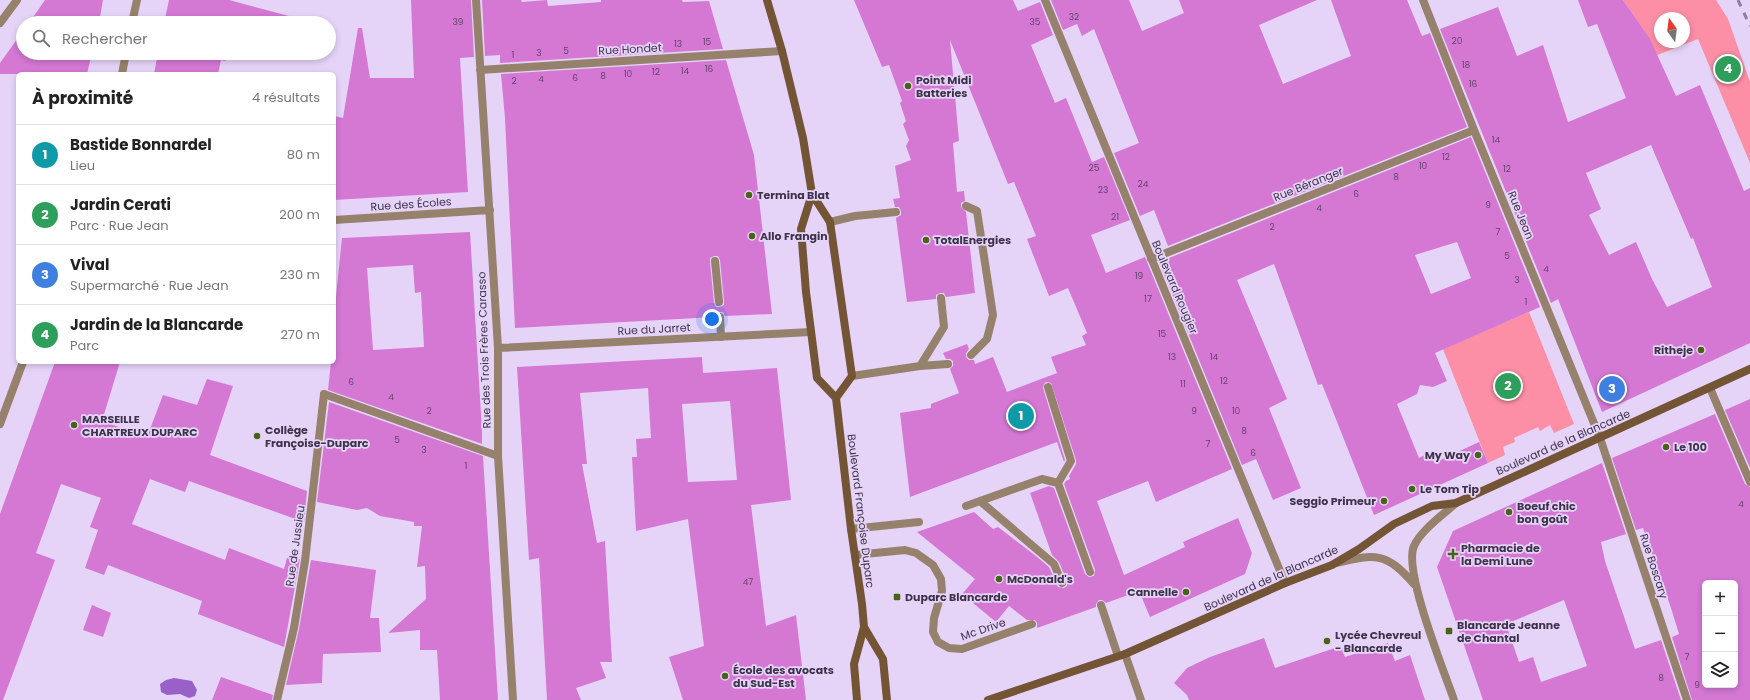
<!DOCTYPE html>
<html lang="fr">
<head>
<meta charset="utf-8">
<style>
  body { margin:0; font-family:Poppins,sans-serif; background:#f6f6f6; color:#222 }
  .controls { position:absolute; right:12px; bottom:12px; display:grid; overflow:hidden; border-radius:6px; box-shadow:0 2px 6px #0003 }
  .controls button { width:36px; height:36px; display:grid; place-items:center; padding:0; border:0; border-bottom:1px solid #e0e0e0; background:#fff; color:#222; font:20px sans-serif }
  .compass { position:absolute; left:1654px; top:12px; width:36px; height:36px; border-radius:50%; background:#fff; box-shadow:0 2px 6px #0003; rotate:346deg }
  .you { position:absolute; left:712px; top:319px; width:14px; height:14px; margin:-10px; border:3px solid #fff; border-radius:50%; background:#1a73e8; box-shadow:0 0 0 6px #1a73e833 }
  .badge { display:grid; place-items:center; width:26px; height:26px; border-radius:50%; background:#486315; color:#fff; font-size:13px; font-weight:700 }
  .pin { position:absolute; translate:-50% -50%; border:2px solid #fff; box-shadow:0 1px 4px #0006 }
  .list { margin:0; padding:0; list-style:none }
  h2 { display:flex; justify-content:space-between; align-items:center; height:52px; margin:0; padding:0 16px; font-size:17px }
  h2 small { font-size:13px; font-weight:400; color:#767676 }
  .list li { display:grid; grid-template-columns:26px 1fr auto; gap:12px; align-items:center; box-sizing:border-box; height:60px; padding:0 16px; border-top:1px solid #e0e0e0 }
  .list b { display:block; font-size:15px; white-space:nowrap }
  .list p { margin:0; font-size:13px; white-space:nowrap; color:#767676 }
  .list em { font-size:13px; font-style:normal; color:#767676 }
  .icon { flex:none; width:22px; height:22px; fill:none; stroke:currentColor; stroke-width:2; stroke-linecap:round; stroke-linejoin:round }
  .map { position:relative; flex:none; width:1750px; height:700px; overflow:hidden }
  .search { position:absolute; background:#fff; box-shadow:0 2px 6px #0003; left:16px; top:16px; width:320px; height:44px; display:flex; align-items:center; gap:10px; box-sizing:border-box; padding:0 14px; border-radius:22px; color:#767676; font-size:15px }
  .panel { position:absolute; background:#fff; box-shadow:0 2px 6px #0003; left:16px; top:72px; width:320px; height:292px; border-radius:6px }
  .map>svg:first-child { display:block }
</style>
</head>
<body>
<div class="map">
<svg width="1750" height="700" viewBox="0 0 1750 700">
  <rect width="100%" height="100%" fill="#e5d4f8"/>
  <path fill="#fc8ea6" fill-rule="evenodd" d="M1623,0h93l12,19 22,63v81l-52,-124 -43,17 -10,-24zM1660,18h24v24h-24z
    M1529,312l45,112 -20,9 -4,-8 -10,6 -2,-4 -24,11 1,4 -12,5 2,8 -17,8 -45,-114z"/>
  <path fill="#9960c9" d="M174,678l18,3 5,9 -2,6 -6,2 -9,-4 -13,1 -6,-3 -1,-8 6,-4z"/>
  <path fill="#d478d4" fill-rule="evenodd" d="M45,0h58l-4,23h-70z
    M169,0h60l60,16v7h-125z
    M411,0h60l3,57 -14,1 8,134 -134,8v-84l9,2 15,-90h4l8,50h44z
    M482,0h39l1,2 25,-2 1,6 53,-4v-2h81l1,2 26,-1 14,48 -223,14v-8l-15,1z
    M854,0h159l5,11 22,-9 13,33 -22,10 24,58 11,-5 26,64 12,-5 26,63 -39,15 15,38 39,-16 87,212 -76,33 -8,-21 -51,20 27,74 61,-28 -2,-5 55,-24 14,35 -7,21 -95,43 -11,-26 -33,12 -4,-3h-3l-3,4v3l-59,21v-5l-2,-3h-8l-18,-14 -13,16 -34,-28 13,-15 -58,-47 57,-20 19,17 5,-2 38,29 13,11 9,20 6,1 3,-2v-5l-8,-19 -7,-7 -22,-62 19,-7 5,2 31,86 4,3 5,-1 1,-6 -31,-86 2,-3 4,-2 -1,-3 7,-12v-4l-25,-77 -5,-1 -2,2 -1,4 22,72 -1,2 -7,-20 -147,55 -10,-84 31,-5v-4l28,-11 -9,-24 3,-3v-5l-3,-2h-4l-3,-6 24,-9 2,5 -3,4v4l3,3h5l1,4 18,-7 14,35 50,-19 -6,-16 35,-12 -4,-9 5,-3 -19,-45 -19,8 -22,-57 9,-3 -22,-54 -6,2 -58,-144 9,101 -6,2 4,49 7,-1 1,10 -4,2v4l5,5 9,81 -29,4 -2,-4h-4l-4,2v4l-29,3 -11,-84 5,-3v-4l-2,-4h-4l-2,-8 7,-1 -5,-32 16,-6 -5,-14 3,-6 -6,-16 3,-3 -6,-18 2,-2 -13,-36 -7,2z
    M1051,0h78l13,31 42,-18 -5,-13h138l-58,25 24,59 68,-28 -20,-56h76l15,36 8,-3 37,94 -299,119 -14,-36 -14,6 -26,-63 25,-10 -45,-114 -12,7 -5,-12 -14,6z
    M1578,0h45l27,39 26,57 24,-11 44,106 6,-3v155l-148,69 -44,-113 -7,4 -111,-274 58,-22 19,49 26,-11 25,77 58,-24 -29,-74 -9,3zM1651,145l40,94 2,-1 19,49 -45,20 -15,-28 -16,-37 -27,13 -20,-40 12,-6 -15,-36z
    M23,31v22h69l-5,21h-87v-11z
    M158,53h69l-2,8 -4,-1 -3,14h-64z
    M726,60l28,95 18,159 -47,2 -2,-4h-4l-4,2v3l-200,11 -10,-210 -4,-44zM714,256h4l2,4 4,41v4l-4,2h-4l-2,-4 -4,-41v-4z
    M1471,137l69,170 -105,46 12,28 -14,6 -13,-2 -3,9 -20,10 22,54 11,-6 4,11 45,-21 9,21 -114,52 -52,-131 -4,1 -44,-121 -37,16 50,119 -18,9 32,80 -28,12 -17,-41 -14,6 -83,-203zM1457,242l14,36 -40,16 -16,-39z
    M470,232l12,199v13l-154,-54 3,-28h3v-46l8,-78zM413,265l2,28 6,-1 3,55 -51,3 -6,-82z
    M702,357l1,16 74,-5 14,132 -40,5 15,121 30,-11 10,85h-123l-14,-43 35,-11 -16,-127 -52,12 -4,-74h5l-1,-18 15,-1 -3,-50 -68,5 7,71h-5l15,79 8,-2 7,121h-12l6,16 -30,10 5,12h-34l-8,-142 -10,2 -12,-193zM730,401l7,79 -49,2 -6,-78z
    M55,362h65l-18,59 45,16 16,-42 34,10 10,-26 26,7 -23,69 97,36 -3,31 -115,-41 -4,11 -35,-13 -18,45 93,36 4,-12 55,21 3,-11 13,1 -16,88 -86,-33 4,-13 -94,-36 -4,10 -19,-7 13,-38 -8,-3 11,-29 -40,-14 -25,69 19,7 -52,140h-3v-186z
    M1750,399v69l-25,-58z
    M329,402l154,54 15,244h-58l-3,-50h-17v-20l-32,3 38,-34 -1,-33 -8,1 5,-41h-8v-4l-34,-6 -13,-8 -10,2 -40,-8z
    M1715,414l30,70 5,3v213h-58l-20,-63 7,-3 -8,-26 -28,-80 -7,2 -24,-72zM1705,583h30v102h-30z
    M1602,463l24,71 -25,8 4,19 30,88 26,-9 20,60h-198l-46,-133 16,-36zM1564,600l23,66 -46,16 -8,-25 -14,5 -13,-38z
    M311,560l65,10 -6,48h9l2,34 -58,2 -1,29 -36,2 13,-56z
    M92,605l19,8 -8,24 -20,-7z
    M1264,638l11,30 66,-22 4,11 43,-14 7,18 15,-6 15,45h-236l-2,-5 -13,-12 13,-15 23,-11z
    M221,677l52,18 -1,5h-60z"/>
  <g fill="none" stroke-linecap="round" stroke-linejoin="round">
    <path stroke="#96816c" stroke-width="8" d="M966,206l11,5 16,104 -6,24 -16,16
      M830,222l25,-6 41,-4
      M715,261l4,41
      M720,317l1,20
      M920,366l28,-2
      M852,376l68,-10 24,-39 -3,-29
      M1048,387l23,74 -13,22
      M980,501l74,63 8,19
      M966,506l76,-27 16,4 32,89
      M851,529l68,-7
      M855,555l50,-5 11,3 17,12 8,14 1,12 -8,27 -1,14 5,10 11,6 13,1 70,-25
      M1101,605l17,51
      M277,700l17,-72 11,-67 19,-167"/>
    <path stroke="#96816c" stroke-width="8" d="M476,0l22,348v108l15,244
      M1045,0l240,583
      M1423,0l51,130 126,308 87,262
      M480,70l302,-19
      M334,220l156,-10
      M1151,259l323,-129
      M498,348l313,-16
      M1710,388l40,94
      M324,394l174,62
      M1337,563c39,-10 50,-10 77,21
      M1125,654l16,46
      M1454,700c-10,-29 -51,-130 -40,-154 7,-16 30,-32 42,-43"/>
    <path stroke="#96816c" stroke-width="8" d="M0,23l17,-23
      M132,23l5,-23
      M122,74l4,-21
      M0,424l23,-62"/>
    <path stroke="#735536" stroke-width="8" d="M767,0l15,51 21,87 9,56 18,28 22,154 -16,22
      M812,194l-11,35 5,63 11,86 19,20 15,131 11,75 2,23 -10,37 3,36
      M864,627l19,32 4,41
      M988,700l137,-46 160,-71 47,-18 27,-16 35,-25 38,-18 24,-3 294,-134"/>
    <path stroke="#8d7f9c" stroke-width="3" stroke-dasharray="7 7" stroke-linecap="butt" d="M1738,0l12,26"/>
  </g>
  <g fill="#486315" stroke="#e5d4f8" stroke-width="1.5">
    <circle cx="908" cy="86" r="4"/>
    <circle cx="749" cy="195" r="4"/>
    <circle cx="752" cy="236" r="4"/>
    <circle cx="926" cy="240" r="4"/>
    <circle cx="1701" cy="350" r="4"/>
    <circle cx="74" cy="425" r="4"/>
    <circle cx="257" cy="436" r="4"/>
    <circle cx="1666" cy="447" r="4"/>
    <circle cx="1478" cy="455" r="4"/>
    <circle cx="1412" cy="489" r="4"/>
    <circle cx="1384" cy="501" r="4"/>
    <circle cx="1509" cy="512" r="4"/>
    <path d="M1451 548h4v4h4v4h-4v4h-4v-4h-4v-4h4z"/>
    <circle cx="999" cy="579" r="4"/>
    <circle cx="1186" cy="592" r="4"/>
    <rect x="893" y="593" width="8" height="8" rx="2"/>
    <rect x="1445" y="627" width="8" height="8" rx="2"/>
    <circle cx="1327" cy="641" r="4"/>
    <circle cx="725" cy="676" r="4"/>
  </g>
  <g text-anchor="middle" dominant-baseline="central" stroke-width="3.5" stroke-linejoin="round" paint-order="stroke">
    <g font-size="9" fill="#64446c">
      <text x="1074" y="17">32</text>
      <text x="458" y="22">39</text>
      <text x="1035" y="22">35</text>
      <text x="1457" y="41">20</text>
      <text x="707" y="42">15</text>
      <text x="678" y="44">13</text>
      <text x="566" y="51">5</text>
      <text x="539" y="53">3</text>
      <text x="513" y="55">1</text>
      <text x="1466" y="65">18</text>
      <text x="709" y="69">16</text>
      <text x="685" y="71">14</text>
      <text x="656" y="72">12</text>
      <text x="628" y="74">10</text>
      <text x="603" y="76">8</text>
      <text x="575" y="78">6</text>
      <text x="541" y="79">4</text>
      <text x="514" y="81">2</text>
      <text x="1473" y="84">16</text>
      <text x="1496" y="140">14</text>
      <text x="1446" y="157">12</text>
      <text x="1423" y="166">10</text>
      <text x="1094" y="168">25</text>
      <text x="1507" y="169">12</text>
      <text x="1396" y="177">8</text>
      <text x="1143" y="184">24</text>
      <text x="1103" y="190">23</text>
      <text x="1356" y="194">6</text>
      <text x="1488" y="205">9</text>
      <text x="1319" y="208">4</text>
      <text x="1115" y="217">21</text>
      <text x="1272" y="227">2</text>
      <text x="1498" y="232">7</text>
      <text x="1507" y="256">5</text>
      <text x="1546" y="269">4</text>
      <text x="1139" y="276">19</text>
      <text x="1517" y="280">3</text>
      <text x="1148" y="299">17</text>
      <text x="1526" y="302">1</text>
      <text x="1162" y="334">15</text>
      <text x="1172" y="357">13</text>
      <text x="1214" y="357">14</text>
      <text x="1224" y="381">12</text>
      <text x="351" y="382">6</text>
      <text x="1183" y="384">11</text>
      <text x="391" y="397">4</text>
      <text x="429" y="411">2</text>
      <text x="1194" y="411">9</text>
      <text x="1236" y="411">10</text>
      <text x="1244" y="431">8</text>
      <text x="397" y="440">5</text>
      <text x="1208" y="444">7</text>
      <text x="424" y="450">3</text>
      <text x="1253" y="453">6</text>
      <text x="466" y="466">1</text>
      <text x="1741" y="504">4</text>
      <text x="748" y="582">47</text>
      <text x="1687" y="657">7</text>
      <text x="1661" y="678">8</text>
      <text x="1697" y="685">9</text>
    </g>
    <g font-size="11" fill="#3e324a" stroke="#e5d4f8">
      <text transform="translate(630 49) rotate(-3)">Rue Hondet</text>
      <text transform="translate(1308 184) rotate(-22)">Rue Béranger</text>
      <text transform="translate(411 204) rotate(-4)">Rue des Écoles</text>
      <text transform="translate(1521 215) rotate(68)">Rue Jean</text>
      <text transform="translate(1175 287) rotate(67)">Boulevard Rougier</text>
      <text transform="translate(654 329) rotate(-3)">Rue du Jarret</text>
      <text transform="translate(484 350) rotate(-92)">Rue des Trois Frères Carasso</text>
      <text transform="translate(1563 442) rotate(-24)">Boulevard de la Blancarde</text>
      <text transform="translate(861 511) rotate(83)">Boulevard Françoise Duparc</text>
      <text transform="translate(295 546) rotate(-82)">Rue de Jussieu</text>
      <text transform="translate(1654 566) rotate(72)">Rue Boscary</text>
      <text transform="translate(1271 578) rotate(-24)">Boulevard de la Blancarde</text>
      <text transform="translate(983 629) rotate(-19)">Mc Drive</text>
    </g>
    <g font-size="11" font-weight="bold" fill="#3e324a" stroke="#e5d4f8" text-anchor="start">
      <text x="916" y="80">Point Midi<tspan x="916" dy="13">Batteries</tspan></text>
      <text x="757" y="195">Termina Blat</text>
      <text x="760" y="236">Allo Frangin</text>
      <text x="934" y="240">TotalEnergies</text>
      <text x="1693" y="350" text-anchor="end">Ritheje</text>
      <text x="82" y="419">MARSEILLE<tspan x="82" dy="13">CHARTREUX DUPARC</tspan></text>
      <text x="265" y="430">Collège<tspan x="265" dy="13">Françoise-Duparc</tspan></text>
      <text x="1674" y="447">Le 100</text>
      <text x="1470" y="455" text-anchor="end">My Way</text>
      <text x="1420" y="489">Le Tom Tip</text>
      <text x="1376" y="501" text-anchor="end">Seggio Primeur</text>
      <text x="1517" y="506">Boeuf chic<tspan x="1517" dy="13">bon goût</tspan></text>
      <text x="1461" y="548">Pharmacie de<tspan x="1461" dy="13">la Demi Lune</tspan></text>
      <text x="1007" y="579">McDonald's</text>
      <text x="1178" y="592" text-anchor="end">Cannelle</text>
      <text x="905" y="597">Duparc Blancarde</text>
      <text x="1457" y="625">Blancarde Jeanne<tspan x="1457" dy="13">de Chantal</tspan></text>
      <text x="1335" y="635">Lycée Chevreul<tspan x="1335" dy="13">- Blancarde</tspan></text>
      <text x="733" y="670">École des avocats<tspan x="733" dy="13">du Sud-Est</tspan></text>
    </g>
  </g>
</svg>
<div class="controls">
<button>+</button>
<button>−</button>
<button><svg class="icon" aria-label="layers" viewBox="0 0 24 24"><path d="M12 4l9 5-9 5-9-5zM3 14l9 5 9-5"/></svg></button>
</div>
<svg class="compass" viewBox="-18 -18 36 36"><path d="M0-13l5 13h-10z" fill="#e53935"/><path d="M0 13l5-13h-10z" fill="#767676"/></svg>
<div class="you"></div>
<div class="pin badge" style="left:1021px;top:416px;background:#0f9aa8">1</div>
<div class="pin badge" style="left:1508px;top:386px;background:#2e9e5b">2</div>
<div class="pin badge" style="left:1612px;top:389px;background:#3f7fe0">3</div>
<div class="pin badge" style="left:1728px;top:69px;background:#2e9e5b">4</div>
<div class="search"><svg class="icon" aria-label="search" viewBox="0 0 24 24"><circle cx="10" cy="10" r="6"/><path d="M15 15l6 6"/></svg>Rechercher</div>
<section class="panel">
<h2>À proximité<small>4 résultats</small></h2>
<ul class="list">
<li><span class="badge" style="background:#0f9aa8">1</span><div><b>Bastide Bonnardel</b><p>Lieu</p></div><em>80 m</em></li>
<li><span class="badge" style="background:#2e9e5b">2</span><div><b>Jardin Cerati</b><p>Parc · Rue Jean</p></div><em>200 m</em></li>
<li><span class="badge" style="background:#3f7fe0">3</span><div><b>Vival</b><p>Supermarché · Rue Jean</p></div><em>230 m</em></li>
<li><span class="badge" style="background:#2e9e5b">4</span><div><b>Jardin de la Blancarde</b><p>Parc</p></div><em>270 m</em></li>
</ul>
</section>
</div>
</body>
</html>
